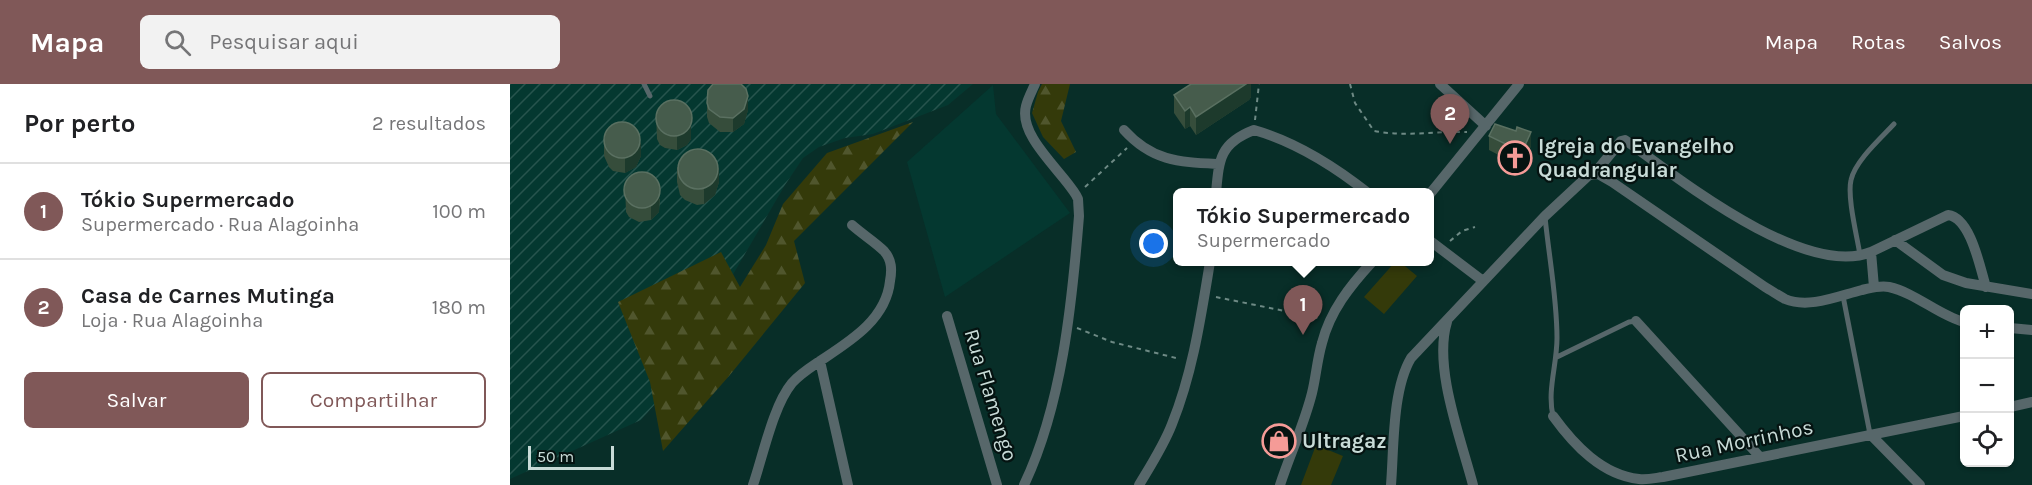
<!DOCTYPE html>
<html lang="pt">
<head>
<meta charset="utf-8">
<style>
  body { margin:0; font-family:Karla,sans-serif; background:#f2f2f2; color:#202124 }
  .controls { position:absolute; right:18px; bottom:18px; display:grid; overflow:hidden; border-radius:9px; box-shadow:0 2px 4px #0004 }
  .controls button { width:54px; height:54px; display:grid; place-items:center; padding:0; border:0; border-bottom:2px solid #e0e0e0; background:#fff; color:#202124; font:30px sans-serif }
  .scale { position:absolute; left:18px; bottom:15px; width:86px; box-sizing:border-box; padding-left:6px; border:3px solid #c8dbd7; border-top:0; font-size:16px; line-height:21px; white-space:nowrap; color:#c8dbd7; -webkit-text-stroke:4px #051311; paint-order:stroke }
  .you { position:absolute; left:644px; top:160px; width:21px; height:21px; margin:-15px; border:4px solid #fff; border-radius:50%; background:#1a73e8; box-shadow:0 0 0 9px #1a73e833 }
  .badge { display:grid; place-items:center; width:39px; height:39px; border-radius:50%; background:#805858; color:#fff; font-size:20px; font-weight:700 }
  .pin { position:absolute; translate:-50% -50px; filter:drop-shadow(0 2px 3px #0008) }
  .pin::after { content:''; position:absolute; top:32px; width:21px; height:18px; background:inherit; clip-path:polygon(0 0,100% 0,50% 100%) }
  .popup { position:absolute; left:663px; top:104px; width:261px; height:78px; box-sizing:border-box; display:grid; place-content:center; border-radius:9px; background:#fff; filter:drop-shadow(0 2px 4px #0005); font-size:20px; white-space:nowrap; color:#757577 }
  .popup b { font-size:22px; color:#202124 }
  .popup::after { content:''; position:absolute; left:50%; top:100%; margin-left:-12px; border:12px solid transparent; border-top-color:#fff }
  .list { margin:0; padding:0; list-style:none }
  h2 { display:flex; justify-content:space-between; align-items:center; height:78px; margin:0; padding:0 24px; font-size:26px }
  h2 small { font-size:20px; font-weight:400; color:#757577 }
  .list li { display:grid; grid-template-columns:39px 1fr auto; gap:18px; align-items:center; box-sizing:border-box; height:96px; padding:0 24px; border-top:2px solid #e0e0e0 }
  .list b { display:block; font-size:22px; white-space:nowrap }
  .list p { margin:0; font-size:20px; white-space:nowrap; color:#757577 }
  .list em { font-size:20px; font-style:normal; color:#757577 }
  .actions { display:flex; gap:12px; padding:18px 24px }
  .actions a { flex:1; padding:14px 0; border:2px solid #805858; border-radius:9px; text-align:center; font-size:21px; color:#805858 }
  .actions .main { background:#805858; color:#fff }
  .icon { flex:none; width:33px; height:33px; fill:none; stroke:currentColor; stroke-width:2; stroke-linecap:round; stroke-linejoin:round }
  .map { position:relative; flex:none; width:1522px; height:401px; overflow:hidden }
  header { display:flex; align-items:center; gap:36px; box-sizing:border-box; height:84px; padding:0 30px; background:#805858; color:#fff }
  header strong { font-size:28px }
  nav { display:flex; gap:33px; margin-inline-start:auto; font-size:21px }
  .search { width:420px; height:54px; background:#f2f2f2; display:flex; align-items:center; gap:15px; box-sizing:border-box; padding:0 21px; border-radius:9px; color:#757577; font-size:22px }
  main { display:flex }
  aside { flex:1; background:#fff }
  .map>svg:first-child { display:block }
</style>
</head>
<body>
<header>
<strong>Mapa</strong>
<div class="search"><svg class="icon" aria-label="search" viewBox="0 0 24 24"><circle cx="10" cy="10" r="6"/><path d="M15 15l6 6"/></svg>Pesquisar aqui</div>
<nav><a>Mapa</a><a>Rotas</a><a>Salvos</a></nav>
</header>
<main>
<aside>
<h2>Por perto<small>2 resultados</small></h2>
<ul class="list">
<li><span class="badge">1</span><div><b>Tókio Supermercado</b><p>Supermercado · Rua Alagoinha</p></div><em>100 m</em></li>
<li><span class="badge">2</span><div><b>Casa de Carnes Mutinga</b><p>Loja · Rua Alagoinha</p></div><em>180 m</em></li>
</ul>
<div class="actions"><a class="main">Salvar</a><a>Compartilhar</a></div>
</aside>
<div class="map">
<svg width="1522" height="401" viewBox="0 0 1522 401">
  <defs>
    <pattern id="industrial-furrows" width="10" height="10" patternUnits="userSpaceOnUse" patternTransform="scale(1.5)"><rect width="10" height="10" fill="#043830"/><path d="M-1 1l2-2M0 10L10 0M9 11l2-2" fill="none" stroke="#27544d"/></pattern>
    <pattern id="forest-firs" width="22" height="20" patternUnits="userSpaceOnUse" patternTransform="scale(1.5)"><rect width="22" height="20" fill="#343a0a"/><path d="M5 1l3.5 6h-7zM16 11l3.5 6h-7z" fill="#50562d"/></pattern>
  </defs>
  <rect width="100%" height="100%" fill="#082e28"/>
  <path fill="#043830" d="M483,1l3,29 74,99 -125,84 -38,-135z"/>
  <path fill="url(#industrial-furrows)" d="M0,0h463l-25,21 -75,29 -28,4 -26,9 -16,11 -18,27 -122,210 -22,25 -131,59z"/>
  <path fill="url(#forest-firs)" d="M532,0h28l-9,37 15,31 -12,7 -21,-22 -11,-24 6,-21z
    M403,38l-119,119 11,42 -76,93 -66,75 -13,-69 -32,-80 103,-50 19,35 26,-42 17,-41 44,-51z"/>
  <path fill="#343a0a" d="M885,178h5l17,14 -33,38 -20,-17z
    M806,361l27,11 -12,29h-30z"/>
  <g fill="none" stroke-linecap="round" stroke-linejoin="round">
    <path stroke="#6e8a85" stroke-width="2" stroke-dasharray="4.5 4.5" stroke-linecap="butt" d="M840,0l5,19 19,28c31,6 62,0 93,1
      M745,36l4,-36
      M575,103l42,-39
      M940,157l12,-10 13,-4
      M706,213l103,21
      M567,244l35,14 68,17"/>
    <path stroke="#57676a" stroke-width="5" d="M134,0l6,12
      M1035,133c4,40 12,81 12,121 0,27 -10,52 -4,78
      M1350,171c-3,-19 -13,-58 -9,-75 4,-19 30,-42 43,-56
      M1333,212l27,138
      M1047,273l72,-35 7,-1"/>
    <path stroke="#57676a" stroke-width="10" d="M930,0l46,42
      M614,46c28,31 54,32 94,34
      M1084,90l27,-33 4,-1c53,38 179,139 246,112
      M706,109c3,-34 4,-50 38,-63 42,12 80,36 114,63
      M919,111l90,-111
      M919,156l54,41
      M1385,156l48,35 23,8 66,11
      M1364,203l-3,-35 77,-37c23,3 32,53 38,72
      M437,232l50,169
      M1126,237l124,136
      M937,238c-14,45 14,117 26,163
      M1500,244l22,2
      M310,277l28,124
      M1500,323l22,-5
      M1043,332c21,29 49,59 86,63 8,1 16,-1 24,-2l301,-61
      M1360,350l50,51
      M243,401c10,-29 20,-79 39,-102 7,-8 16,-14 25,-20 30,-20 69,-42 73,-82 2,-11 2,-21 -6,-30 -9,-9 -22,-17 -32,-26
      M514,401c38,-80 48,-181 55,-269l-1,-17 -2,-4c-14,-24 -58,-59 -50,-89 2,-8 6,-15 9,-22
      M629,401c12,-20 25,-40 33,-61 21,-52 29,-108 38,-162
      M770,401c10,-31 24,-60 32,-92 4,-16 5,-33 10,-50 8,-32 28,-57 50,-81
      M881,401c3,-37 1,-95 20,-127l134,-142 44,-41 9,-1 14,8 153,105c7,4 14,9 20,12 24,10 53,-3 77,-9 9,-2 18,-5 27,-3 27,6 49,28 75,35"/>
  </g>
  <path fill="#364d3b" d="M736,0h5v13l-2,3 -53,35 -6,-9 -5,3 -11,-16v-18z
    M197,19l41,7 -4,14 -11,8h-13l-11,-9 -2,-6z
    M146,29l35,14v12l-4,6 -10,5 -12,-2 -5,-3 -3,-6z
    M979,52l42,10 -9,21 -33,-17z
    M94,58l37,14 -5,11 -11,6 -12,-2 -4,-4 -5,-11z
    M167,83l42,15 -4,13 -11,9 -7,1 -12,-5 -5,-5 -3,-13z
    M115,101l35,14 -1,13 -8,8 -12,2 -10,-5 -3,-5z"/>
  <path fill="#1d3a2c" d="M736,0h5v13l-2,3 -53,35v-18z
    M238,12v14l-4,14 -11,8v-14z
    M680,23v19l-5,3v-18z
    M181,29v26l-4,6 -10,5v-14z
    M1021,48v14l-9,21v-15z
    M131,58v14l-5,11 -11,6v-15z
    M209,83v15l-4,13 -11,9v-15z
    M150,101l-1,27 -8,8v-14z"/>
  <path fill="#465c4c" stroke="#5a7061" stroke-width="1.5" d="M203,0h28l5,5 2,7 -4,13 -11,9 -13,-1 -11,-8 -2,-6 1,-13z
    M681,0h55l-50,33 -6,-10 -5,4 -11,-16z
    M146 34a18 18 0 1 1 36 0a18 18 0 1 1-36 0Z
    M94 56a18 18 0 1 1 36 0a18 18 0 1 1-36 0Z
    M985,40l21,7 1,-4 14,5 -9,20 -33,-16z
    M168 85a20 20 0 1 1 40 0a20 20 0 1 1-40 0Z
    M114 106a18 18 0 1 1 36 0a18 18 0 1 1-36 0Z"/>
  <defs>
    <g id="church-ring" transform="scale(1.725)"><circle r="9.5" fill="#051311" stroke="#f59b97" stroke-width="1.5"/><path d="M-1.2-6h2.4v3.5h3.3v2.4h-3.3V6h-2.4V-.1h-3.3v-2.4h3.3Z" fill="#f59b97"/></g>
    <g id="shop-ring" transform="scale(1.725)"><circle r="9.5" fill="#051311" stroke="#f59b97" stroke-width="1.5"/><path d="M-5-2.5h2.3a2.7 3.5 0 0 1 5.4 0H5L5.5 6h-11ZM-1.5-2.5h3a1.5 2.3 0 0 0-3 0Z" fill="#f59b97"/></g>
  </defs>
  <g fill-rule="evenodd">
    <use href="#church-ring" x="1005" y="74"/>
    <use href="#shop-ring" x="769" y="357"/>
  </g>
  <g text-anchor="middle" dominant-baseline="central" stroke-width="4.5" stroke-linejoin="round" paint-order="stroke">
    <g font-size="21" font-weight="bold" fill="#c8dbd7" stroke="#051311" text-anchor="start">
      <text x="1028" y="62">Igreja do Evangelho<tspan x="1028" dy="24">Quadrangular</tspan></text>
      <text x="792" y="357">Ultragaz</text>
    </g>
    <g font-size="21" fill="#c8dbd7" stroke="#051311">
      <text transform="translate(481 311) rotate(73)">Rua Flamengo</text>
      <text transform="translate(1234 357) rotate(-12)">Rua Morrinhos</text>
    </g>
  </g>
</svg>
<div class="controls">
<button>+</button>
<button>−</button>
<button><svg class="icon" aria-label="locate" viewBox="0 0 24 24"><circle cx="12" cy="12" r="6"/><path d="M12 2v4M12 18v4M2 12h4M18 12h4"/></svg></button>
</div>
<div class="scale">50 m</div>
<div class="you"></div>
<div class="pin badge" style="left:793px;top:251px">1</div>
<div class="popup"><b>Tókio Supermercado</b>Supermercado</div>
<div class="pin badge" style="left:940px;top:60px">2</div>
</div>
</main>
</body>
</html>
